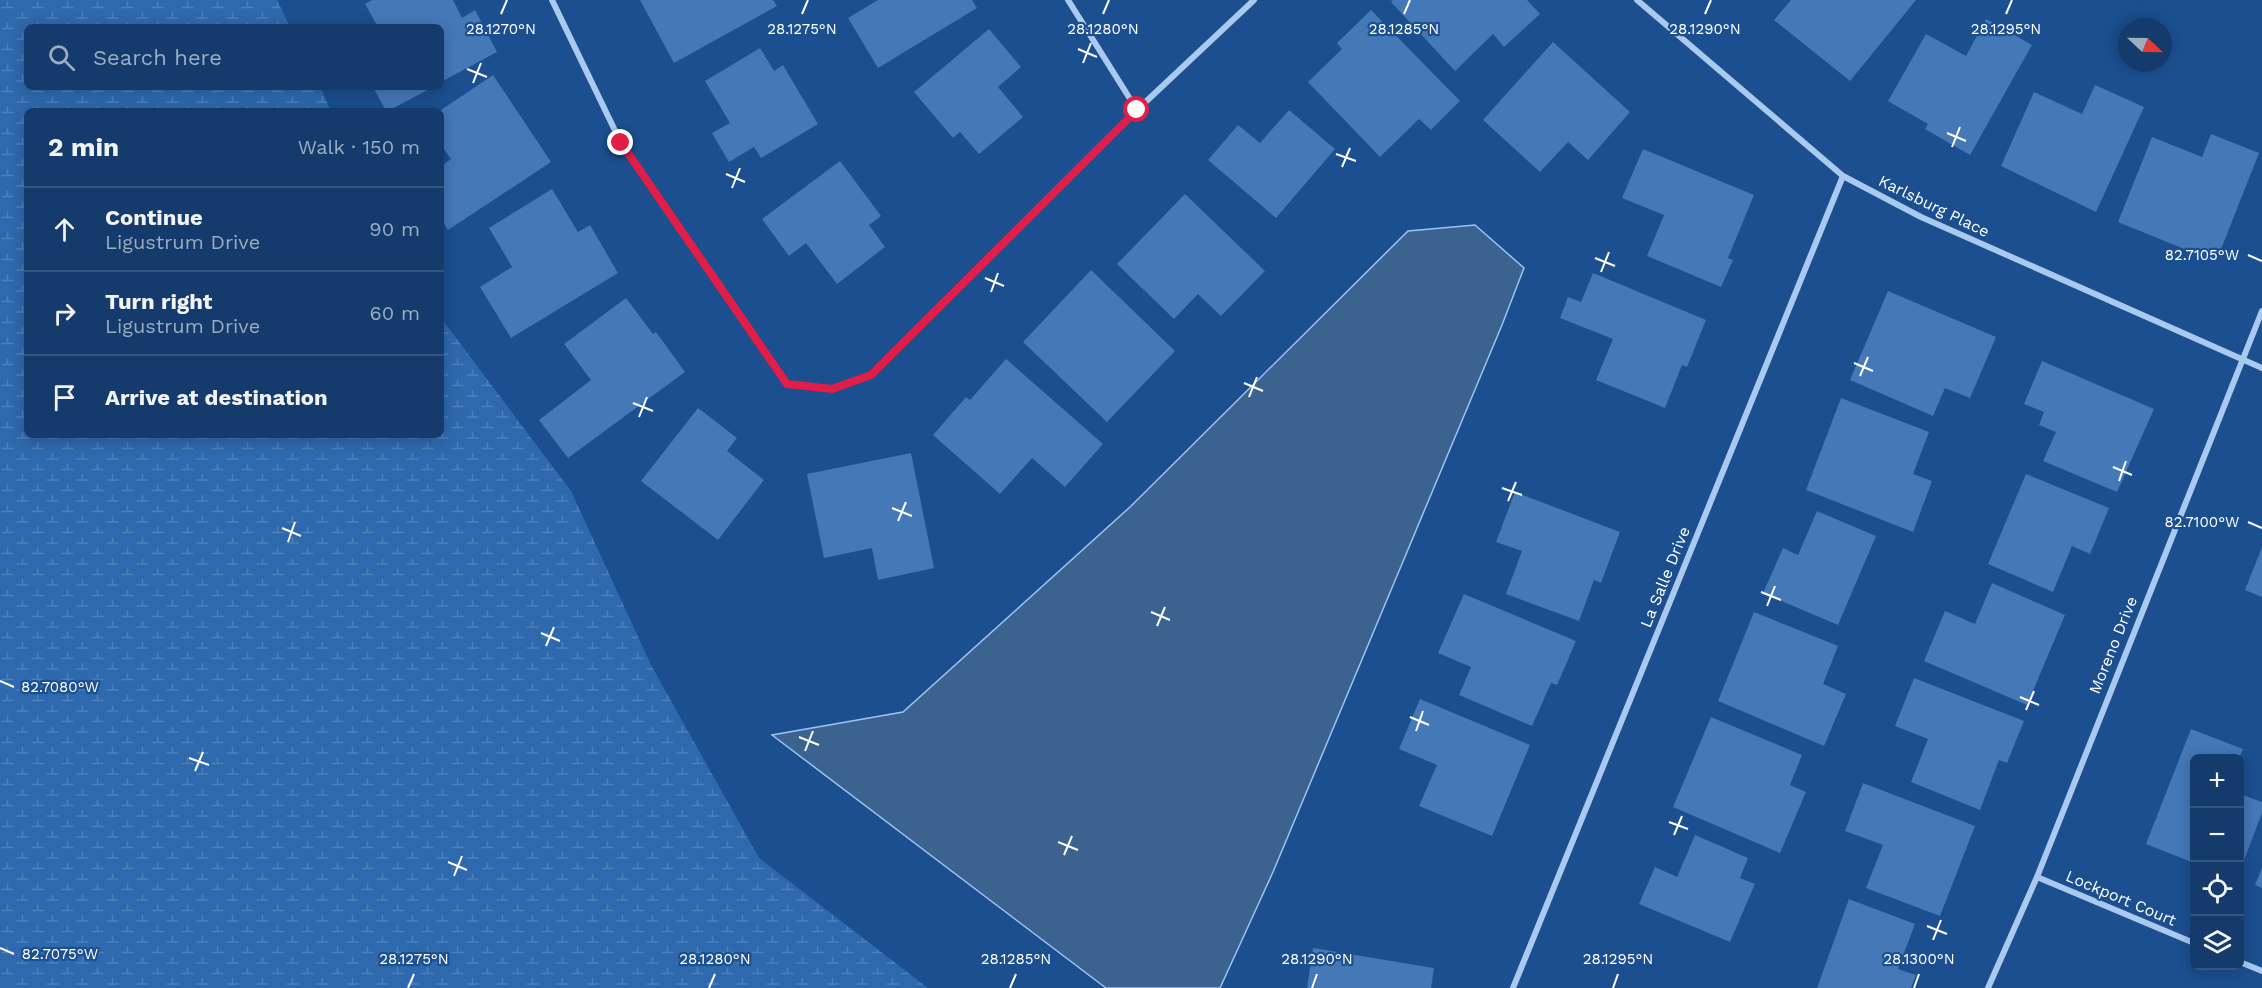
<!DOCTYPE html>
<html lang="en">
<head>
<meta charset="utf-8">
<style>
  body { margin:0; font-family:"Work Sans",sans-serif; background:#214673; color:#f1f3f6 }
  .controls { position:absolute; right:18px; bottom:18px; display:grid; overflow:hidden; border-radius:9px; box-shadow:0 3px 15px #0003 }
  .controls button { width:54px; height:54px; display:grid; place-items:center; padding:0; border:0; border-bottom:2px solid #33557e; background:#143b6b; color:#f1f3f6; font:30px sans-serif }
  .compass { position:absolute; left:2118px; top:18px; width:54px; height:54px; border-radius:50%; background:#143b6b; box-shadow:0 3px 15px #0003; rotate:112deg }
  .stop { position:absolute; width:18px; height:18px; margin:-14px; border:4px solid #e11d48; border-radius:50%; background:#fff }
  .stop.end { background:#e11d48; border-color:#fff; box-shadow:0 2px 6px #0008 }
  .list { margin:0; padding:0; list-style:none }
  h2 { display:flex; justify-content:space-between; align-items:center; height:78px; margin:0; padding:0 24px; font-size:26px }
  h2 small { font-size:20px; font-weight:400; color:#9dadc1 }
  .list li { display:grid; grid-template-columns:39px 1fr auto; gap:18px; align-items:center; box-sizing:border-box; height:84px; padding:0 24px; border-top:2px solid #33557e }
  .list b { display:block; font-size:22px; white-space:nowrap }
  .list p { margin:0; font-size:20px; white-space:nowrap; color:#9dadc1 }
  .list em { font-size:20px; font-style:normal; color:#9dadc1 }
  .icon { flex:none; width:33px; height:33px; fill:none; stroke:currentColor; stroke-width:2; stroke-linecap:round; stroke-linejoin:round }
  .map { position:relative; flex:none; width:2262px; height:988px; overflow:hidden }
  .search { position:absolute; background:#143b6b; box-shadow:0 3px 15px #0003; left:24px; top:24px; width:420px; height:66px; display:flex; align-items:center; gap:15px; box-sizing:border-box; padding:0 21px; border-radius:9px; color:#9dadc1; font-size:22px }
  .panel { position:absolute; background:#143b6b; box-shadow:0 3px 15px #0003; left:24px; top:108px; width:420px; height:330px; border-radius:9px }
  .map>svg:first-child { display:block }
</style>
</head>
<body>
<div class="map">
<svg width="2262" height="988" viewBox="0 0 2262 988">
  <defs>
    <pattern id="wetland-marsh" width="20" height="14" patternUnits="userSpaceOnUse" patternTransform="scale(1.5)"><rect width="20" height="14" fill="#2e69ad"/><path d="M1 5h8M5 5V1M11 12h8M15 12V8" fill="none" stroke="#4d80b9"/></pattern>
  </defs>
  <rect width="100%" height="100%" fill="#1b4f8f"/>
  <path fill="url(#wetland-marsh)" d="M0,0h277l13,27h-263v60h293l11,24h-304v324h414v-117l130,173 80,174 108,193 169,130h-928z"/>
  <path fill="#3c6290" stroke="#9cc4f0" stroke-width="1.5" d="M1475,225l49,43 -22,57 -229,547 -53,116h-114l-334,-253 131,-23 227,-205 278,-276z"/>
  <path fill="#4478b7" d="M372,0h81l9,18 13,-8 22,42 -56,30v-55h-63l-13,-23z
    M640,0h133l4,6 -103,57z
    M878,0h94l5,8 -99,60 -30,-50z
    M1393,0h134l13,14 -36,33 -11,-13 -38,37 -64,-69z
    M1791,0h125l-66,81 -76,-61z
    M1371,10l89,91 -29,29 -12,-11 -39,38 -72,-75 34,-33 -5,-6z
    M1986,19l46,26 -62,110 -45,-26 3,-5 -40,-23 38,-67 40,22z
    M989,29l32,38 -23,20 25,30 -44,37 -19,-22 -7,6 -39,-46z
    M1553,42l77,70 -42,48 -20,-18 -28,30 -57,-52z
    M760,48l14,23 9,-6 35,59 -57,34 -7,-11 -25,15 -17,-29 18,-10 -25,-42z
    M493,75l58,87 -103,68 -7,-11v-53l10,-7 -10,-14v-35z
    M2095,85l49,22 -48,105 -95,-46 33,-74 48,22z
    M373,87h60l-45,24h-2z
    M1289,110l46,39 -59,69 -68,-58 30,-35 22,18z
    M2211,134l48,19 -43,109 -98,-40 34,-85 50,20z
    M1643,149l111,46 -26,63 5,2 -12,27 -74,-31 17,-41 -42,-17z
    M840,161l41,55 -12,9 16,22 -48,37 -31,-41 -17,13 -27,-37z
    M552,189l26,43 12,-7 28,48 -107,65 -31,-51 32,-20 -23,-39z
    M1185,194l80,77 -44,45 -23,-22 -24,25 -57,-55z
    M1091,270l84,81 -68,71 -84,-80z
    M1593,273l113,47 -19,47 -5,-2 -17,43 -69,-28 17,-41 -53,-21 8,-21 13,5z
    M1888,291l108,46 -26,61 -25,-10 -12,28 -83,-36z
    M626,298l27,36 3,-2 29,40 -117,86 -29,-38 52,-40 -27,-36z
    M1006,359l97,85 -38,43 -33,-29 -32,36 -67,-59 33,-38 4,3z
    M2042,361l112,48 -37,83 -74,-31 13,-29 -17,-7 5,-13 -20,-8z
    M1841,398l88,34 -16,42 19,7 -19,51 -107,-42z
    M698,408l39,30 -10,13 37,29 -46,60 -77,-59z
    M911,453l23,115 -56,12 -6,-32 -48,10 -17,-84z
    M2026,474l83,34 -19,46 -18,-8 -19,46 -65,-28z
    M1515,492l105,40 -19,51 -7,-3 -15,41 -73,-27 16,-43 -26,-9z
    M1817,511l59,25 -38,89 -75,-32 20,-45 15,7z
    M2262,547v50l-17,-7z
    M1992,583l73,32 -38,90 -103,-44 21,-50 30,13z
    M1464,594l112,47 -19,44 -6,-2 -19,43 -73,-31 12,-28 -33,-14z
    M1754,612l84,34 -15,38 23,10 -22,52 -106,-45z
    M1914,678l110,43 -17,42 -8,-3 -19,50 -69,-28 17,-43 -33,-13z
    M1420,699l110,46 -38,91 -73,-30 18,-41 -38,-16z
    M1711,717l91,38 -12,30 16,7 -26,61 -107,-46z
    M2191,729l52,20 -4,9h-45v105l-48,-19z
    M1863,783l112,43 -35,90 -74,-28 17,-43 -38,-14z
    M2240,794l22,8v11l-22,58z
    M1695,835l53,23 -8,20 15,6 -25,58 -91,-38 16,-37 22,10z
    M2262,868v20l-7,-3z
    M1849,899l66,25 -17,45 18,6 -5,13h-94z
    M1313,948l121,20 -3,20h-124z"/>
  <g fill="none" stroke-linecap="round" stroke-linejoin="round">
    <path stroke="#a9c9ee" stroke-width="6" d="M552,0l69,143 166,241 45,5 39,-14 266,-265 117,-110
      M1068,0l69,110
      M1637,0l206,176 78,41 341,151
      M2037,877l157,66
      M2240,962l22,9
      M1513,988l330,-812
      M1988,988l49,-111 225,-566"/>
  </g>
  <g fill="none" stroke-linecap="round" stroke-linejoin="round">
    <path stroke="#e11d48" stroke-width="8" d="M621,143l166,241 45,5 39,-14 266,-265"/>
  </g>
  <path fill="none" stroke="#fff" stroke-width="2" d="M501,14l6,-14M802,14l6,-14M1103,14l6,-14M1404,14l6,-14M1705,14l6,-14M2006,14l6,-14M1078,49l19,8M1083,63l8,-20M467,69l20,8M473,83l8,-20M1947,133l19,8M1952,147l8,-20M1336,154l20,7M1342,167l8,-19M726,174l19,8M732,188l8,-20M2248,255l14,6M1595,258l20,8M1601,272l8,-20M985,278l19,8M991,292l7,-19M1854,363l19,8M1860,376l8,-19M1244,383l19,8M1249,397l8,-20M633,403l20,8M639,417l8,-20M2113,467l19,8M2119,481l7,-20M1502,488l20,7M1508,501l8,-19M892,508l20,8M898,521l8,-19M2248,522l14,6M282,528l19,8M288,542l7,-20M1761,592l20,8M1767,606l8,-20M1151,612l19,8M1157,626l8,-19M541,633l19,8M546,646l8,-19M0,681l14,6M2020,697l19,8M2026,710l8,-19M1410,717l19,8M1416,731l7,-20M799,737l20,8M805,751l8,-20M189,758l20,7M195,771l8,-19M1669,822l19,7M1674,835l8,-19M1058,842l20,8M1064,855l8,-19M448,862l19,8M454,876l8,-20M1927,926l20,8M1933,940l8,-20M0,948l14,6M408,988l6,-14M709,988l6,-14M1010,988l6,-14M1312,988l5,-14M1613,988l5,-14M1914,988l5,-14"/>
  <g text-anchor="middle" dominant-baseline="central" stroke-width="4.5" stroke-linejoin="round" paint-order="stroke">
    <g font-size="16" fill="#fff" stroke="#1b4f8f">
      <text transform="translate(1934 206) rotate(26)">Karlsburg Place</text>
      <text transform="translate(1665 577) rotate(-68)">La Salle Drive</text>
      <text transform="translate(2113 645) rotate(-68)">Moreno Drive</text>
      <text transform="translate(2121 898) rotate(23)">Lockport Court</text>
    </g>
  </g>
  <g font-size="15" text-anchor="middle" fill="#fff" stroke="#1b4f8f" stroke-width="4.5" stroke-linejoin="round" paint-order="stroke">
    <text x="501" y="34">28.1270°N</text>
    <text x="802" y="34">28.1275°N</text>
    <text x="1103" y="34">28.1280°N</text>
    <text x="1404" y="34">28.1285°N</text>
    <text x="1705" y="34">28.1290°N</text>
    <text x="2006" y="34">28.1295°N</text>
    <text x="2202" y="260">82.7105°W</text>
    <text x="2202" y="527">82.7100°W</text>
    <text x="60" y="692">82.7080°W</text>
    <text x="60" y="959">82.7075°W</text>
    <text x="414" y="964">28.1275°N</text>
    <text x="715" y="964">28.1280°N</text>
    <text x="1016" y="964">28.1285°N</text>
    <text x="1317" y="964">28.1290°N</text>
    <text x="1618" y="964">28.1295°N</text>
    <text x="1919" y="964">28.1300°N</text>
  </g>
</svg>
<div class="controls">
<button>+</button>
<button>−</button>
<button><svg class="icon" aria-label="locate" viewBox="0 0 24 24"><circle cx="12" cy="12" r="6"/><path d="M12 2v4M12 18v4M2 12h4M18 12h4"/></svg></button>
<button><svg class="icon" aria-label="layers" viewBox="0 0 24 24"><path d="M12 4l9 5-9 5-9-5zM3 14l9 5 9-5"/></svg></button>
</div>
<svg class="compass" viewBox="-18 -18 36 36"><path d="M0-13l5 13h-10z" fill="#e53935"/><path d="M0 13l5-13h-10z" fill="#9dadc1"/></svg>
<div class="stop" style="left:1137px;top:110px"></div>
<div class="stop end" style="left:621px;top:143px"></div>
<div class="search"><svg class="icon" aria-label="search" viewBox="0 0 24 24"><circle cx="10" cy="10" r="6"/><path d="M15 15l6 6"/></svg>Search here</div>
<section class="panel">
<h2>2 min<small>Walk · 150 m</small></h2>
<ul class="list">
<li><svg class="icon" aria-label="ahead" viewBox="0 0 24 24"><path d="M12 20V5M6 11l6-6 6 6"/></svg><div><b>Continue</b><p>Ligustrum Drive</p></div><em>90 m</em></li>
<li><svg class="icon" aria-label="right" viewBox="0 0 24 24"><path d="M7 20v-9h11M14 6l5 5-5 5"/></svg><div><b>Turn right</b><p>Ligustrum Drive</p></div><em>60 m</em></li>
<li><svg class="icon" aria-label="arrive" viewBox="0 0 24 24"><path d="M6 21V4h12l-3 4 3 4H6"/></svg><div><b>Arrive at destination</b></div></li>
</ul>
</section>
</div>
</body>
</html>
